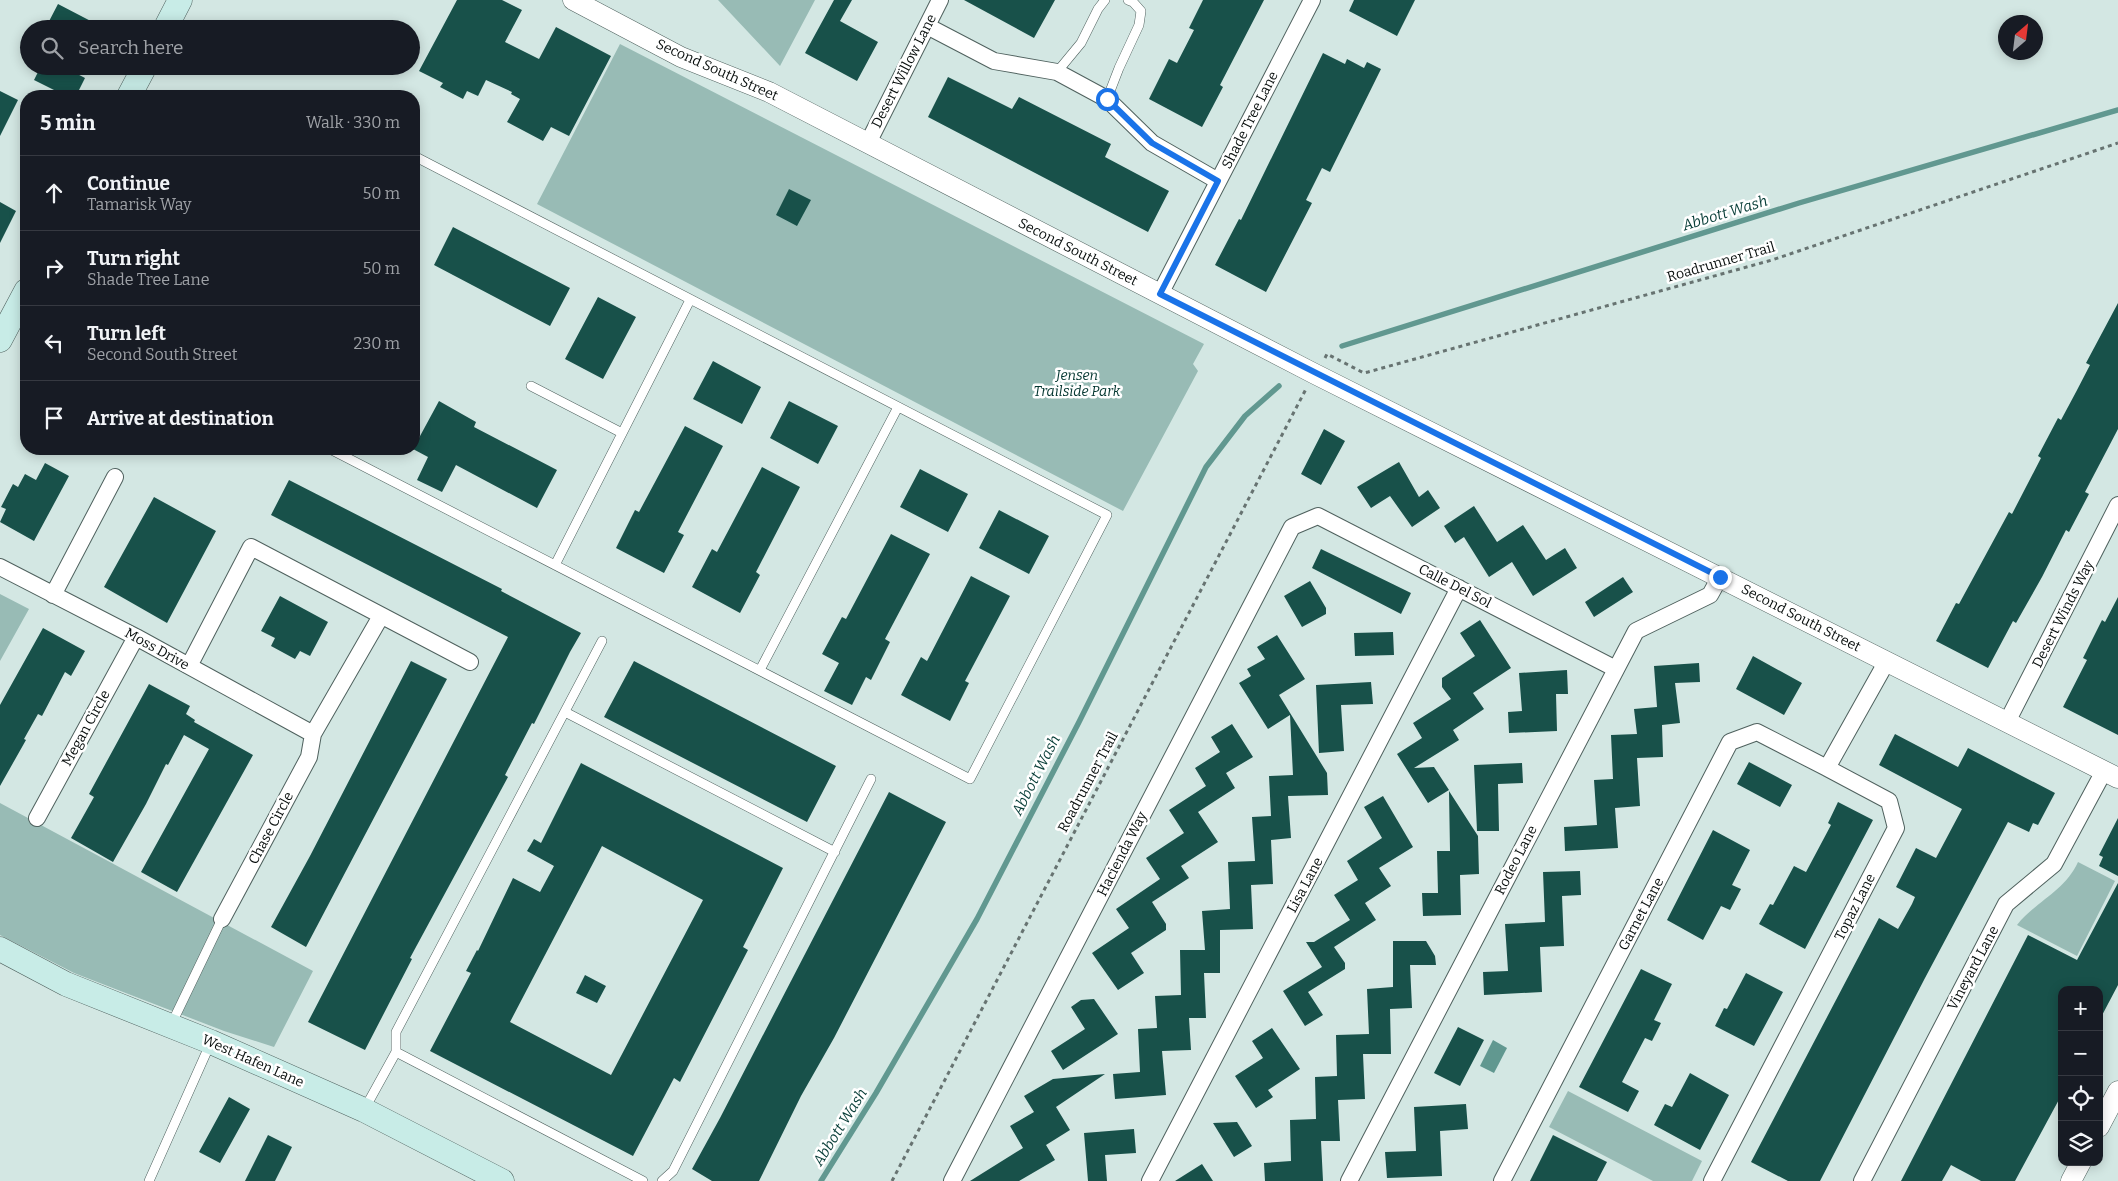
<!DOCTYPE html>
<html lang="en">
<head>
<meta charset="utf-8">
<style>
  body { margin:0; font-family:Bitter,serif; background:#242831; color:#f1f3f6 }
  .controls { position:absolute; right:15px; bottom:15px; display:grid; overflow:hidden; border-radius:10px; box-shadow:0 2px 12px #0003 }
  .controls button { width:45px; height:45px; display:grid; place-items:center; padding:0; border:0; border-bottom:1px solid #363941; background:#171b24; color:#f1f3f6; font:25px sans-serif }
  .compass { position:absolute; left:1998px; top:15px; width:45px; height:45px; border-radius:50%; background:#171b24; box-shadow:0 2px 12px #0003; rotate:28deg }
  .stop { position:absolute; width:15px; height:15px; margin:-11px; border:4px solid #1a73e8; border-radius:50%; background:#fff }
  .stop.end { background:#1a73e8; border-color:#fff; box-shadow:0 1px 5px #0008 }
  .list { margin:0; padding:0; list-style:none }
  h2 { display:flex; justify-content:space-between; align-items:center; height:65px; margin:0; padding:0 20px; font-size:21px }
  h2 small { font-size:16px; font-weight:400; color:#9ea1a6 }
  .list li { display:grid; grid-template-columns:32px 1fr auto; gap:15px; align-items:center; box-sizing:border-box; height:75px; padding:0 20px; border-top:1px solid #363941 }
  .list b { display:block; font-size:19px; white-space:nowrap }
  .list p { margin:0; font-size:16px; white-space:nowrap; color:#9ea1a6 }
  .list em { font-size:16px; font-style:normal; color:#9ea1a6 }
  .icon { flex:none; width:28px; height:28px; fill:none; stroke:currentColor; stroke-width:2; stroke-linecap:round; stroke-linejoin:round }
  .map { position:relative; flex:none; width:2118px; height:1181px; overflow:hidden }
  .search { position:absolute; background:#171b24; box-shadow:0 2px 12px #0003; left:20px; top:20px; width:400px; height:55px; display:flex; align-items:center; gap:12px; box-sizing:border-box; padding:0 18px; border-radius:28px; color:#9ea1a6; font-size:19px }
  .panel { position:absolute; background:#171b24; box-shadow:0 2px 12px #0003; left:20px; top:90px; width:400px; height:365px; border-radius:20px }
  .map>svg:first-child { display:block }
</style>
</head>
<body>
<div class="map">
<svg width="2118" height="1181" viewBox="0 0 2118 1181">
  <rect width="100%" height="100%" fill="#d3e7e3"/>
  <path fill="#98bbb5" d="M718,0h97l-35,66z
    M620,44l584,300 -11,20 5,7 -75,140 -586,-307z
    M0,594l29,15 -29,52z
    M0,803l313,168 -39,76 -50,-16 -150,-58 -74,-38z
    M2078,862l37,19 -38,75 -60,-31c18,-23 48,-34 61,-63z
    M1568,1091l134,70 -10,20h-39l-104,-54z"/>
  <path fill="#619890" d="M1493,1040l14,8 -13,25 -14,-7z"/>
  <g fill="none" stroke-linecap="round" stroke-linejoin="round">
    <path stroke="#619890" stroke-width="5.5" d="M1342,346l457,-143 319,-93
      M821,1181l55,-88 101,-174 102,-197 127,-255 39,-51 34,-30"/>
  </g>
  <path fill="#18514a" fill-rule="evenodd" d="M457,0h45l20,10 -17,32 34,17 17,-32 55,29 -42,80 -18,-9 -8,14 -36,-19 13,-23 -9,-5 1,-2 -26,-12 -8,16 -11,-5 -4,8 -23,-12 3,-4 -24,-12z
    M834,0h18l-12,21 38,21 -21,39 -52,-28z
    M964,0h91l-21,38z
    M1203,0h61l-44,85 3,2 -21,40 -53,-28 20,-40 8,4 17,-33 -5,-2z
    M1354,0h61l-18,36 -48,-25z
    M58,4l48,25h-61z
    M1323,53l22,11 2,-5 17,9 3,-6 14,7 -51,103 -8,-4 -16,32 6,3 -46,89 -51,-27 24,-46 2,1z
    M41,66h21l23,12 -9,18h-10l-32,-16z
    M948,77l64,32 7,-12 92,47 -6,13 64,34 -21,41 -220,-115z
    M0,91l18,9 -18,36z
    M789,189l22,11 -14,26 -21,-11z
    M0,202l16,9 -16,32z
    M453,227l117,61 -20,38 -116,-61z
    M598,297l38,20 -33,62 -38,-20z
    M2118,303v126l-33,63 4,2 -20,38 -3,-2 -24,47 -26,46 -3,-2 -25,47 -52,-27 20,-38 3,1 50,-92 3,2 29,-56 -3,-2 20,-38 3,2 15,-28 14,-27 -4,-2z
    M713,361l48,26 -19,37 -49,-25z
    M439,401l37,21 -2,5 83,43 -20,38 -81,-43 -14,27 -25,-12 11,-23 -15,-8z
    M789,401l49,25 -20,38 -48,-26z
    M685,426l38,20 -45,86 6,3 -20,38 -48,-25 19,-38 4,2z
    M1324,429l21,12 -24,44 -20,-11z
    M1399,462l20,35 9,-7 12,18 -28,19 -22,-31 -19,12 -14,-21z
    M45,463l24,13 -35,65 -34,-19 6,-13 -5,-2 12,-23 5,3 7,-13 11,6z
    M762,467l38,20 -44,85 4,3 -20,38 -48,-26 20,-38 5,3z
    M920,469l48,25 -20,38 -48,-25z
    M289,480l213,109 -1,2 80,42 -11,19 -36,72 -2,-1 -27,52 3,2 -98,181 2,1 -47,91 -57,-28 200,-385 -237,-122z
    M154,497l62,34 -49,92 -63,-36z
    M1474,506l23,36 26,-17 23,35 19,-12 12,20 -44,28 -21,-34 -23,15 -25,-40 -9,6 -11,-17z
    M999,510l50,26 -20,38 -50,-26z
    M891,534l39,20 -45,85 5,3 -19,38 -5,-3 -14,28 -28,-14 15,-28 -17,-9 20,-37 4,2z
    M1321,549l90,44 -10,21 -89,-46z
    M971,576l39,20 -45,85 4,2 -19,38 -49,-26 20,-38 6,4z
    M1623,577l10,15 -39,25 -9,-15z
    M1310,581l16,27v6l-24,13 -18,-31z
    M280,596l48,26 -18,34 -10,-5 -5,8 -24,-13 4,-8 -14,-7z
    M2118,597v138l-55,-28 24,-47 -4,-2 19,-38 3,2z
    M1480,620l31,48 -38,25 11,16 -31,21 6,10 -45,28 20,-1 15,23 -21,13 -31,-49 25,-16 -9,-15 38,-24 -9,-12v-9l33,-22 -15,-23z
    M43,628l42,23 -14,25 -6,-4 -23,44 -4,-2 -14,25 2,1 -26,46v-81z
    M1393,632l1,23 -39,1 -1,-23z
    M1277,635l28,44 -26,16 48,78 1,22 -40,1 3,42 -20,2 2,44 -22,1 2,44 -33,1v43h-16l2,45h-17l2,32 -29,1 4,44 -51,4 -2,-25 27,-2 -2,-43 19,-1 -2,-32 26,-1 -1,-45h25l-3,-39 28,-2 -2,-47 27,-1 -3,-44 19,-1 -2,-40 24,-1 -3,-60 -22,14 -29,-46 12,-7 -4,-7 18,-10 -8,-12z
    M1753,656l49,27 -18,32 -48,-26z
    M411,661l36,18 -141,268 -35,-20 39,-71z
    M634,661l202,105 -29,56 -203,-105z
    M1699,663l1,19 -25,1 5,40 -18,2 1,32 -26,1 3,48 -25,2 3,40 -53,3 -1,-24 33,-2 -3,-45 19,-1 -2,-44 26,-1 -3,-25 23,-2 -3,-41z
    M1567,670l1,24h-12l1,37 -48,2 -1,-21 14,-1 -3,-38z
    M1371,682l2,22 -32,1 3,46 -25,2 -3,-68z
    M149,684l41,22 -4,8 9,6 -1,2 59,33 -76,137 -36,-20 68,-123 -25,-14 -16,30 -2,-1 -20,40 -33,58 -42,-24 23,-41 -5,-3z
    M1232,724l21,33 -27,16 9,15 -37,24 20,30 -37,24 8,12 -37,24 14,22v6l-35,23 13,20 -26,17 -26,-37 37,-25 -13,-19 44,-30 -14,-21 38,-25 -15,-23 37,-24 -11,-18 25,-16 -9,-15z
    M1895,734l63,33 10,-19 87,45 -17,32 -5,-2 -4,9 -21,-10 -83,156 -105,203h-32l-37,-19 128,-244 19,11 14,-25 3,-7 -19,-10 20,-39 20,10 26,-49 -83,-44z
    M1749,762l43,23 -12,22 -43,-23z
    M581,763l202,105 -40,79 5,3 -68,132 -6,-4 -41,78 -203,-105 41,-78 -5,-2 11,-21 1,1 35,-73 27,14 14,-26 -27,-15 7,-12 7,4zM602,846l101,54 -92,175 -101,-53z
    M1522,763l1,20 -25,1 1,47h-22l-3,-66z
    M1449,791l29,45 1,38 -19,1 1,40 -38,1 -1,-23h16l-1,-42h13z
    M889,792l57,30 -112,216 -33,58 -42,85h-47l-20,-12 28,-51z
    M1383,796l30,51 -34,21 12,18 -26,17 11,17 -42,27 11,16v6l-37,23 15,23 -18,11 -22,-35 39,-24 -16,-25h8l36,-22 -16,-25 24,-15 -11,-19 35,-23 -18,-31z
    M1838,802l35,18 -68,129 -46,-25 11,-20 3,1 21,-39 12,6 25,-47 -3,-2z
    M2118,818v58l-19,-10 4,-9 -4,-2z
    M1713,830l37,20 -18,35 9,4 -11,21 -9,-4 -18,34 -36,-20z
    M1580,871l1,24 -19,1 2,50 -24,1 2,45 -58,3 -1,-23 25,-1 -3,-47 40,-2 -2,-50z
    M2118,883v102l-19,36v-31h-37v104l-47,87h-34l-30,-16 -9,16h-41l127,-246 49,25z
    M1393,941h33l9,15 1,9h-26l2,43 -22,1 1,45h-28l2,45 -27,1 2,41h-19l2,40h-58l-1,-18 27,-2 -1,-41 26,-1 -1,-42 22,-1 -1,-41 33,-1 -2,-45 26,-2z
    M1641,969l31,15 -18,36 7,3 -9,18 -7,-3 -23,44 17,9 -11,21 -49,-25z
    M1746,973l37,19 -29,54 -39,-20 9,-18 3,1z
    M585,975l21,11 -9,17 -21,-10z
    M1094,999l24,35 -55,36 -12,-19 34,-22 -14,-22 10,-7z
    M1458,1027l26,13 -24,46 -26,-13z
    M1272,1028l28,41 -32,21 5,7 -17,11 -21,-32 28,-18 -11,-17z
    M1690,1073l39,22 -29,55 -46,-25 11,-21 7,3z
    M1105,1074l-49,33 14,23 -24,15 9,15 -36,21h-49l53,-33 -13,-22 24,-14 -10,-16 29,-17z
    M229,1097l21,12 -30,54 -21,-11z
    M1466,1104l2,25 -28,2 2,45 -55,2 -2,-26 31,-1 -2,-44z
    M1237,1122l15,24 -18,11 -21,-34z
    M1134,1129l2,24 -31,2 2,26h-19l-4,-48z
    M268,1135l24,12 -17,34h-30z
    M1553,1135l54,27 -10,19h-67z
    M1202,1164l11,17h-38z"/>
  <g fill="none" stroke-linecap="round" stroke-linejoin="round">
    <g stroke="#4f615e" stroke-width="10">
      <path id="service" d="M1057,72l24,-29 17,-34 7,-9
        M1107,99l12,-31 20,-43 2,-14 -8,-9 -5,-2
        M531,386l91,47
        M330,449l640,330 137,-264 -693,-359
        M555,565l135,-265
        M760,670l138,-263
        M565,712l270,140
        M171,1025l51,-106
        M396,1052l247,129
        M364,1110l32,-58v-20l206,-391
        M149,1181l62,-139
        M662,1181l11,-10 198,-392"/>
    </g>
    <g stroke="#4f615e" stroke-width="18">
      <path id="minor" d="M927,26l67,35 63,11 50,27 45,44 66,38
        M868,143l72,-143
        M1160,294l152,-294
        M0,567l136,70 177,97
        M53,595l62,-118
        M189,666l62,-119 219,115
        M2007,722l111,-217
        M37,818l99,-181
        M222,919l87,-162 4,-23 68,-118
        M952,1181l340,-654 26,-11 298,153
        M1150,1181l309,-593
        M1349,1181l287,-550 74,-36 10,-18
        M1502,1181l228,-439 27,-10 70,36
        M1712,1181l184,-353 -7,-27 -62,-33 60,-107
        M1862,1181l144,-277 48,-40 50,-93"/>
    </g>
    <g stroke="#4f615e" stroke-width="21">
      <path id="tertiary" d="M573,0l108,57 88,35 546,282 803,404
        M2099,1127l19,-36
        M2071,1181l10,-19"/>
    </g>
    <g stroke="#4f615e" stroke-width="25">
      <path id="secondary" d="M165,29l15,-29
        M129,96l16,-30
        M0,340l26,-49
        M0,949l66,35 145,58 153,68 138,71"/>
    </g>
    <path stroke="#677371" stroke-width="3" stroke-dasharray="4 4" stroke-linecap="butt" d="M1325,358l2,-4 37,19 4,-1 404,-112 346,-117
      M892,1181l414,-792"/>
    <use href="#service" stroke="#fff" stroke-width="9"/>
    <use href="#minor" stroke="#fff" stroke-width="16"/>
    <use href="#tertiary" stroke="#fff" stroke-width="20"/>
    <use href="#secondary" stroke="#c8ece7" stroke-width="24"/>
  </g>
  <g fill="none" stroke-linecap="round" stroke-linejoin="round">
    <path stroke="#1a73e8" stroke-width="6" d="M1107,99l45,44 66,38 -58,113 560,283"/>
  </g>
  <g text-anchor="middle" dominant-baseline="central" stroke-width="5" stroke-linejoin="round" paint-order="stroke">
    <g font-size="14" fill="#070d0c" stroke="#fff">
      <text transform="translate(717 70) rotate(24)">Second South Street</text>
      <text transform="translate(904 71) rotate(-63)">Desert Willow Lane</text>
      <text transform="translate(1250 120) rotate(-63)">Shade Tree Lane</text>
      <text transform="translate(1078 252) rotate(27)">Second South Street</text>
      <text transform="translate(1721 262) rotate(-16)">Roadrunner Trail</text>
      <text transform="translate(1455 586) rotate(27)">Calle Del Sol</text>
      <text transform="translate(2063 614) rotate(-63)">Desert Winds Way</text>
      <text transform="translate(1801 618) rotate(27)">Second South Street</text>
      <text transform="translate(157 649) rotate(29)">Moss Drive</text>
      <text transform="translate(86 728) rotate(-61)">Megan Circle</text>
      <text transform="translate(1088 782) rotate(-62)">Roadrunner Trail</text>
      <text transform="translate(271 828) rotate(-62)">Chase Circle</text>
      <text transform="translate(1122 854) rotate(-63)">Hacienda Way</text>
      <text transform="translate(1516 860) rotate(-63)">Rodeo Lane</text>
      <text transform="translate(1305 885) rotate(-62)">Lisa Lane</text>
      <text transform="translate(1855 907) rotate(-63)">Topaz Lane</text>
      <text transform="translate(1641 914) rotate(-62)">Garnet Lane</text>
      <text transform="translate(1973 968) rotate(-62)">Vineyard Lane</text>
      <text transform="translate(253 1061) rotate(24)">West Hafen Lane</text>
    </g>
    <g font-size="14" font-style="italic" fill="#00342e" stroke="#fff">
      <text x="1077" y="375">Jensen<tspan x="1077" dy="16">Trailside Park</tspan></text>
    </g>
    <g font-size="15" font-style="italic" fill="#073d37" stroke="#fff">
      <text transform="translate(1725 213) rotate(-17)">Abbott Wash</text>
      <text transform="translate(1036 775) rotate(-63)">Abbott Wash</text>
      <text transform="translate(840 1127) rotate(-58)">Abbott Wash</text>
    </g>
  </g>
</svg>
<div class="controls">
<button>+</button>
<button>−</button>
<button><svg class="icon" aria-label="locate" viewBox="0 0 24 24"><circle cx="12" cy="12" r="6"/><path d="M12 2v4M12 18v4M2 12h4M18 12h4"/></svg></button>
<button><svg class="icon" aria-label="layers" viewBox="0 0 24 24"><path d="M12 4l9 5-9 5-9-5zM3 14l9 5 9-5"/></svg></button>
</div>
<svg class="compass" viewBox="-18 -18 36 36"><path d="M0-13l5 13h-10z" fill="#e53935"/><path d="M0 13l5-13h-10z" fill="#9ea1a6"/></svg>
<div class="stop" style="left:1107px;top:99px"></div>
<div class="stop end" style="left:1720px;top:577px"></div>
<div class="search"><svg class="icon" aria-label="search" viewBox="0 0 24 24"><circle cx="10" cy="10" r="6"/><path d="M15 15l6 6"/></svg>Search here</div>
<section class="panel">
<h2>5 min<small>Walk · 330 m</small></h2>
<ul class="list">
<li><svg class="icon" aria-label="ahead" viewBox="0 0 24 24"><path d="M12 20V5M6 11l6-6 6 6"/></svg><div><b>Continue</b><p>Tamarisk Way</p></div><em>50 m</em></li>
<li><svg class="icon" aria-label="right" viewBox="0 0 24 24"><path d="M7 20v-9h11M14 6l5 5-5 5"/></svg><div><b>Turn right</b><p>Shade Tree Lane</p></div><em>50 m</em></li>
<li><svg class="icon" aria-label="left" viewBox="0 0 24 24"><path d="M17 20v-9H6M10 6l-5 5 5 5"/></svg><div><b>Turn left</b><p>Second South Street</p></div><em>230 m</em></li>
<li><svg class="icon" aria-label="arrive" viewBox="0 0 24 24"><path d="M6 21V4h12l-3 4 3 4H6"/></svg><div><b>Arrive at destination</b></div></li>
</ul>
</section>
</div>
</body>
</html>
